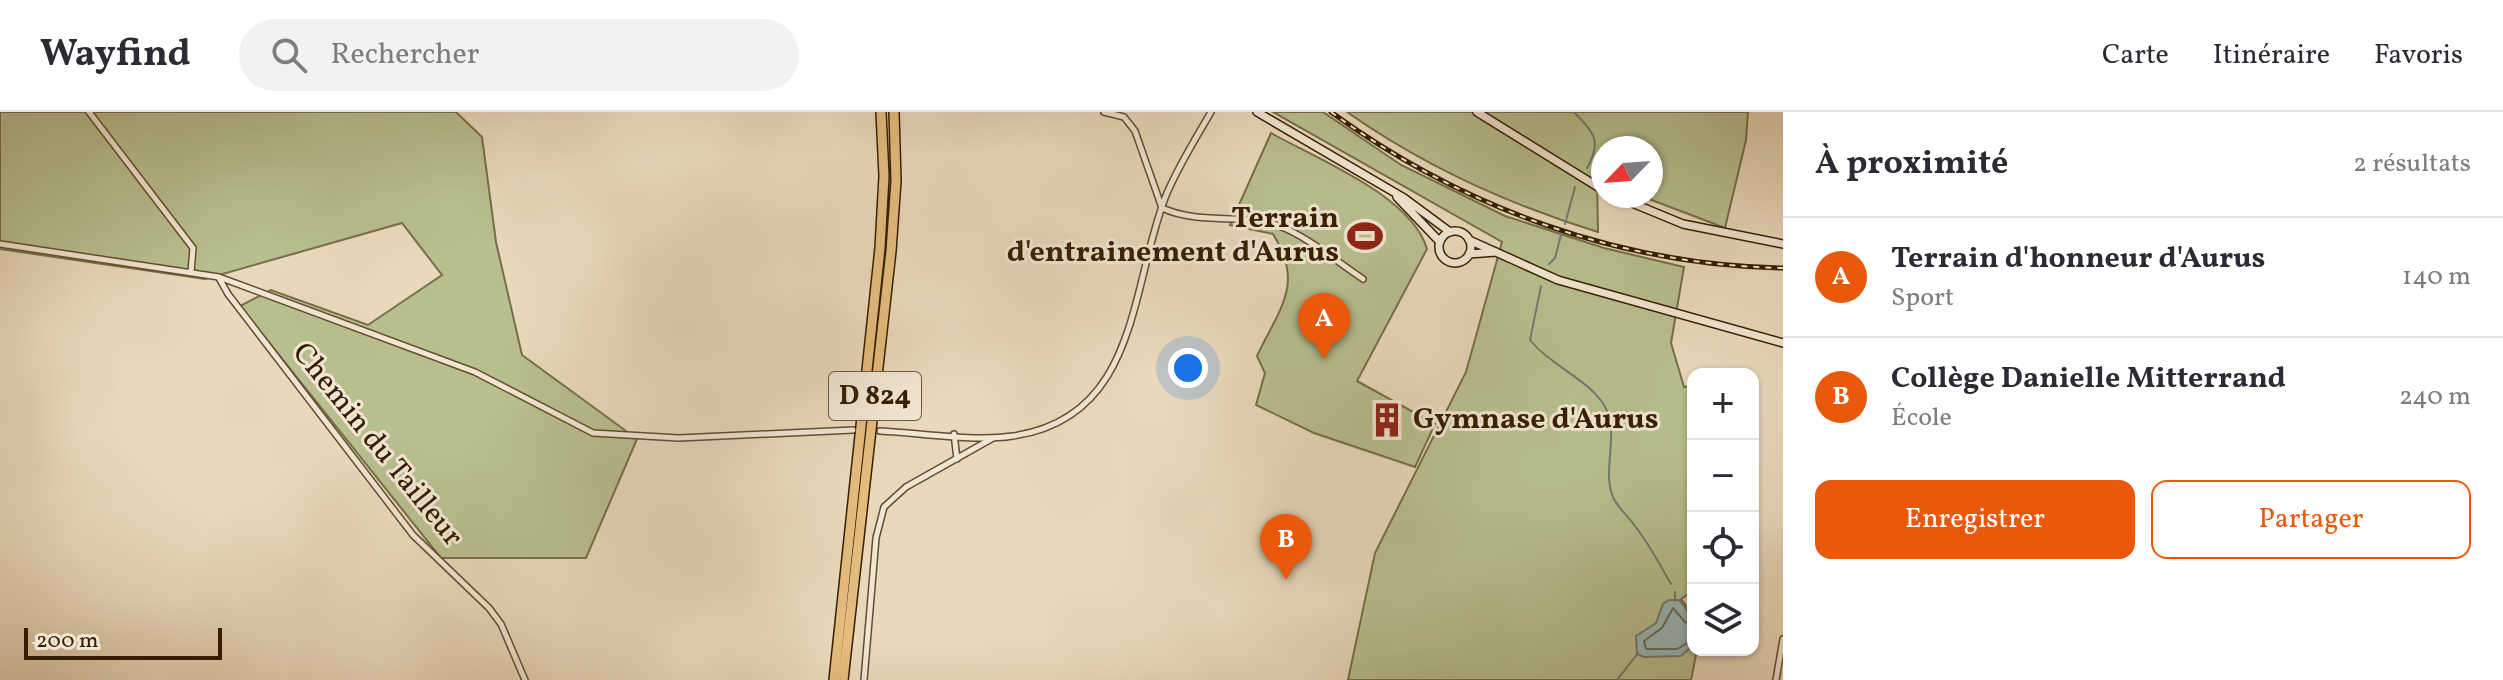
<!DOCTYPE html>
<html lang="fr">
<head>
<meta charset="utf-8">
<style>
  body { margin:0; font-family:Vollkorn,serif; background:#f2f2f3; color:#2b2b33 }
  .controls { position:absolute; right:24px; bottom:24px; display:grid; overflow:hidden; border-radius:16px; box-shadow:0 2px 6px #0004 }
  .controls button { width:72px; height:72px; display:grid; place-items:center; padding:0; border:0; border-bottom:2px solid #e1e1e2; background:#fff; color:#2b2b33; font:40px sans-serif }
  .compass { position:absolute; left:1591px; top:24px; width:72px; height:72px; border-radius:50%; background:#fff; box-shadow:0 2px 6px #0004; rotate:245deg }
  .scale { position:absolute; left:24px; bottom:20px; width:198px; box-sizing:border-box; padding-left:8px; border:4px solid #351e00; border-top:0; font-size:22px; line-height:28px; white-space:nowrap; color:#351e00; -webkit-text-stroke:6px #f1e6d3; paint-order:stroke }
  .you { position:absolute; left:1188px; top:256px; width:28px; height:28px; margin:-20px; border:6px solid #fff; border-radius:50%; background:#1a73e8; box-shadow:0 0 0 12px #1a73e833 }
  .badge { display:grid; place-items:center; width:52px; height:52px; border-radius:50%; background:#ea580c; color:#fff; font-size:26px; font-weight:700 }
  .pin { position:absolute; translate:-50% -66px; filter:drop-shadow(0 2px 4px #0008) }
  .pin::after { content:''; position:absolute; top:42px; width:28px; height:24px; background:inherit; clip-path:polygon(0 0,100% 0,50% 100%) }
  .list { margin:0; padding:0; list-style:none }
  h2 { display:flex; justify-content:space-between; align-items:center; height:104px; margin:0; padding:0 32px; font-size:34px }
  h2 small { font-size:26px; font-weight:400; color:#7c7c81 }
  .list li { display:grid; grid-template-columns:52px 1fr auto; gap:24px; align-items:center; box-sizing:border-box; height:120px; padding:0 32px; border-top:2px solid #e1e1e2 }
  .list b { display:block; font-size:30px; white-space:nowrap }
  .list p { margin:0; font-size:26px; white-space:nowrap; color:#7c7c81 }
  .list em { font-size:26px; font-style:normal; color:#7c7c81 }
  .actions { display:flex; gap:16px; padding:24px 32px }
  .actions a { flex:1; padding:18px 0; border:2px solid #ea580c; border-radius:16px; text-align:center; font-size:28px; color:#ea580c }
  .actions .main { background:#ea580c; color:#fff }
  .icon { flex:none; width:44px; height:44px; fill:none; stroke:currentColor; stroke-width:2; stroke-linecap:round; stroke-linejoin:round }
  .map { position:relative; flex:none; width:1783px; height:568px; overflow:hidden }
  header { display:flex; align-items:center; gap:48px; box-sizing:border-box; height:112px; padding:0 40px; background:#fff; border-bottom:2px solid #e1e1e2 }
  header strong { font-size:38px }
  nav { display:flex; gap:44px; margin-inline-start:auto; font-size:28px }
  .search { width:560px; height:72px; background:#f2f2f3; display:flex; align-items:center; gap:20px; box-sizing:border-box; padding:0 28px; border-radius:44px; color:#7c7c81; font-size:30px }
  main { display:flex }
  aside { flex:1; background:#fff }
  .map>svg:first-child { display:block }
</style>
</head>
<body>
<header>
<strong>Wayfind</strong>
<div class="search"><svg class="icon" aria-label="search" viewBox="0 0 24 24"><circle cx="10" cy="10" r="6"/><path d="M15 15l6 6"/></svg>Rechercher</div>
<nav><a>Carte</a><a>Itinéraire</a><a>Favoris</a></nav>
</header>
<main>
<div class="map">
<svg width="1783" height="568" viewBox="0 0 1783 568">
  <rect width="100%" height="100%" fill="#e9d9bc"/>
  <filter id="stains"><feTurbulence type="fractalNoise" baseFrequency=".0025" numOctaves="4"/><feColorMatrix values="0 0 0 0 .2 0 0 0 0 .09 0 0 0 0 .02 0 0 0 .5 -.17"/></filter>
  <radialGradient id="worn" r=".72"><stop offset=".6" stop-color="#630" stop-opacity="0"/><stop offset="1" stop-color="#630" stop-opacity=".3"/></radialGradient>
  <path fill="#b8bf8f" stroke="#766e48" stroke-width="2" d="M0,0h456l26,25 14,105 26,113 115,84 -51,119h-145l-201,-252 31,-16 97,35 74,-50 -40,-52 -197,56 -205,-30z
    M1273,0h50l78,53 104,51 99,32 80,19 -13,76 13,44 9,-1v205l-12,8 12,15v36h4l-6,30h-343l27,-127 91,-181 36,-130z
    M1347,0h401l-2,28 -21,88 -84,-32h10v-48h-48v34l-6,-2 1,52c-91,-28 -173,-65 -251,-120z
    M1271,21c46,26 141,63 156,116l-70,132 78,43 -20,43 -101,-34 -58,-28 9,-32 -8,-17c22,-47 48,-72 16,-122l-43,-9z"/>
  <path fill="#9ab9b9" stroke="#727b6f" stroke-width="2" d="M1669,488h10c13,13 15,28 13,46l-11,10 -37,1 -7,-3 -1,-18 20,-13 7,-19z"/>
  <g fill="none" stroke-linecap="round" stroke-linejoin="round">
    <path stroke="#686c5c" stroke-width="2" d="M1693,511l-8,-1 -12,-14 -11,20 -18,13 2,8h31l16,-9"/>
    <path stroke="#727b6f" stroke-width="2" d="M1574,0c21,22 28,29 13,56
      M1565,112l10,-37
      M1549,152l6,-6 6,-23
      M1541,174l-11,54c20,25 59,40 74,65 17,29 -3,63 9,92 4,10 15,19 22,29 14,18 25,39 36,58
      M1675,489v-9
      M1617,568l21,-27"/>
    <g stroke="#624d2f" stroke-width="8">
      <path id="minor" d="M89,0l104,136 -2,24
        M1104,0l20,5 11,14 27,77c37,17 79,5 117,18 26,9 60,37 84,53
        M0,132l219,33 256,95 118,61 86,5 174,-8
        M219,166l9,16 185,241 76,73 12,16 24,56
        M880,319c43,2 91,11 133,5 125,-18 117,-146 152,-238 12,-30 30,-58 46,-86
        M954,322l3,25
        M864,568l12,-142 8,-31 22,-20 87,-49
        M1776,568l7,-41"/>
    </g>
    <g stroke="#351e00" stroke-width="10">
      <path id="secondary" d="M1257,0l147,86 46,34
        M1477,0l126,78
        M1615,84l68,28 100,20
        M1397,85l43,45
        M1439 135a16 16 0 1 1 32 0a16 16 0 1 1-32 0Z
        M1469,128l89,40 225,63
        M1469,142l27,-2"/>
    </g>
    <g stroke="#351e00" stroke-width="12">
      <path id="trunk" d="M834,568l46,-432 4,-72 -3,-64
        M843,568l48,-429 5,-70 -2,-69"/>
    </g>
    <use href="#minor" stroke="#f1e6d3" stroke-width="5"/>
    <use href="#secondary" stroke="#f1e6d3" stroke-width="7"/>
    <use href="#trunk" stroke="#e4bc7e" stroke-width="9"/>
    <g stroke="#351e00" stroke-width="5">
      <path id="rail" d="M1331,0c132,96 288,153 452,156"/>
    </g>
    <use href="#rail" stroke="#f1e6d3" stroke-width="2" stroke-dasharray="6" stroke-linecap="butt"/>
  </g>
  <defs>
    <g id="stadium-bare" transform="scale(2.76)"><path d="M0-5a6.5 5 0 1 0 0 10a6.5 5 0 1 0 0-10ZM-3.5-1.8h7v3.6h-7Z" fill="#8f2418" stroke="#f1e6d3" stroke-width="2.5" paint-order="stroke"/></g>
    <g id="building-bare" transform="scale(2.76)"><path d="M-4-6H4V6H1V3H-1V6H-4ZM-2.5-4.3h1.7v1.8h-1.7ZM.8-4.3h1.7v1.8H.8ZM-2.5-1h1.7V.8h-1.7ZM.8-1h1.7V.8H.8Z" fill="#8f2418" stroke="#f1e6d3" stroke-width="2.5" paint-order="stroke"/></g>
  </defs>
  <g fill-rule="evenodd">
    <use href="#stadium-bare" x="1365" y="124"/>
    <use href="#building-bare" x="1387" y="308"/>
  </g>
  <g text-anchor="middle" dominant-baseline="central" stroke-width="6" stroke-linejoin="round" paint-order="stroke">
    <rect fill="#f1e6d3" stroke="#6d5a3f" stroke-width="2" x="829" y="260" width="92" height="48" rx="6"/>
    <g font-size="28" font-weight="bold" fill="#351e00">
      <text x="875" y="284">D 824</text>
    </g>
    <g font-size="30" font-weight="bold" fill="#351e00" stroke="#f1e6d3" text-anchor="end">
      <text x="1339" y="107">Terrain<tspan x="1339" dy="34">d'entrainement d'Aurus</tspan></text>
      <text x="1413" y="308" text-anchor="start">Gymnase d'Aurus</text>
    </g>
    <g font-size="30" fill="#351e00" stroke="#f1e6d3">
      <text transform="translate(377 333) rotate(51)">Chemin du Tailleur</text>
    </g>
  </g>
  <rect width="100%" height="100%" filter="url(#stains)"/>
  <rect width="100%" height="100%" fill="url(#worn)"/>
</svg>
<div class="controls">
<button>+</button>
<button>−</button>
<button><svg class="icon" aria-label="locate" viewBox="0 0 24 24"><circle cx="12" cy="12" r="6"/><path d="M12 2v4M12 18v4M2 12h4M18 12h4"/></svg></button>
<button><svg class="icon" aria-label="layers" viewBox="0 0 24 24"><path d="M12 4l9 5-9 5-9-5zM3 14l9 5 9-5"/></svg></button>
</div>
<svg class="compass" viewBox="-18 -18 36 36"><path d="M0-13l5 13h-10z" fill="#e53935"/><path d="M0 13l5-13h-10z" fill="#7c7c81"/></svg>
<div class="scale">200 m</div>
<div class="you"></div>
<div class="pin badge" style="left:1324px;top:247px">A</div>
<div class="pin badge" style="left:1286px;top:468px">B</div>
</div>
<aside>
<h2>À proximité<small>2 résultats</small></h2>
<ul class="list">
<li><span class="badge">A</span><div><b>Terrain d'honneur d'Aurus</b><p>Sport</p></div><em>140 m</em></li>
<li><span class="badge">B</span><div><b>Collège Danielle Mitterrand</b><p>École</p></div><em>240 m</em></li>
</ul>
<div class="actions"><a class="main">Enregistrer</a><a>Partager</a></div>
</aside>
</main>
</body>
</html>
